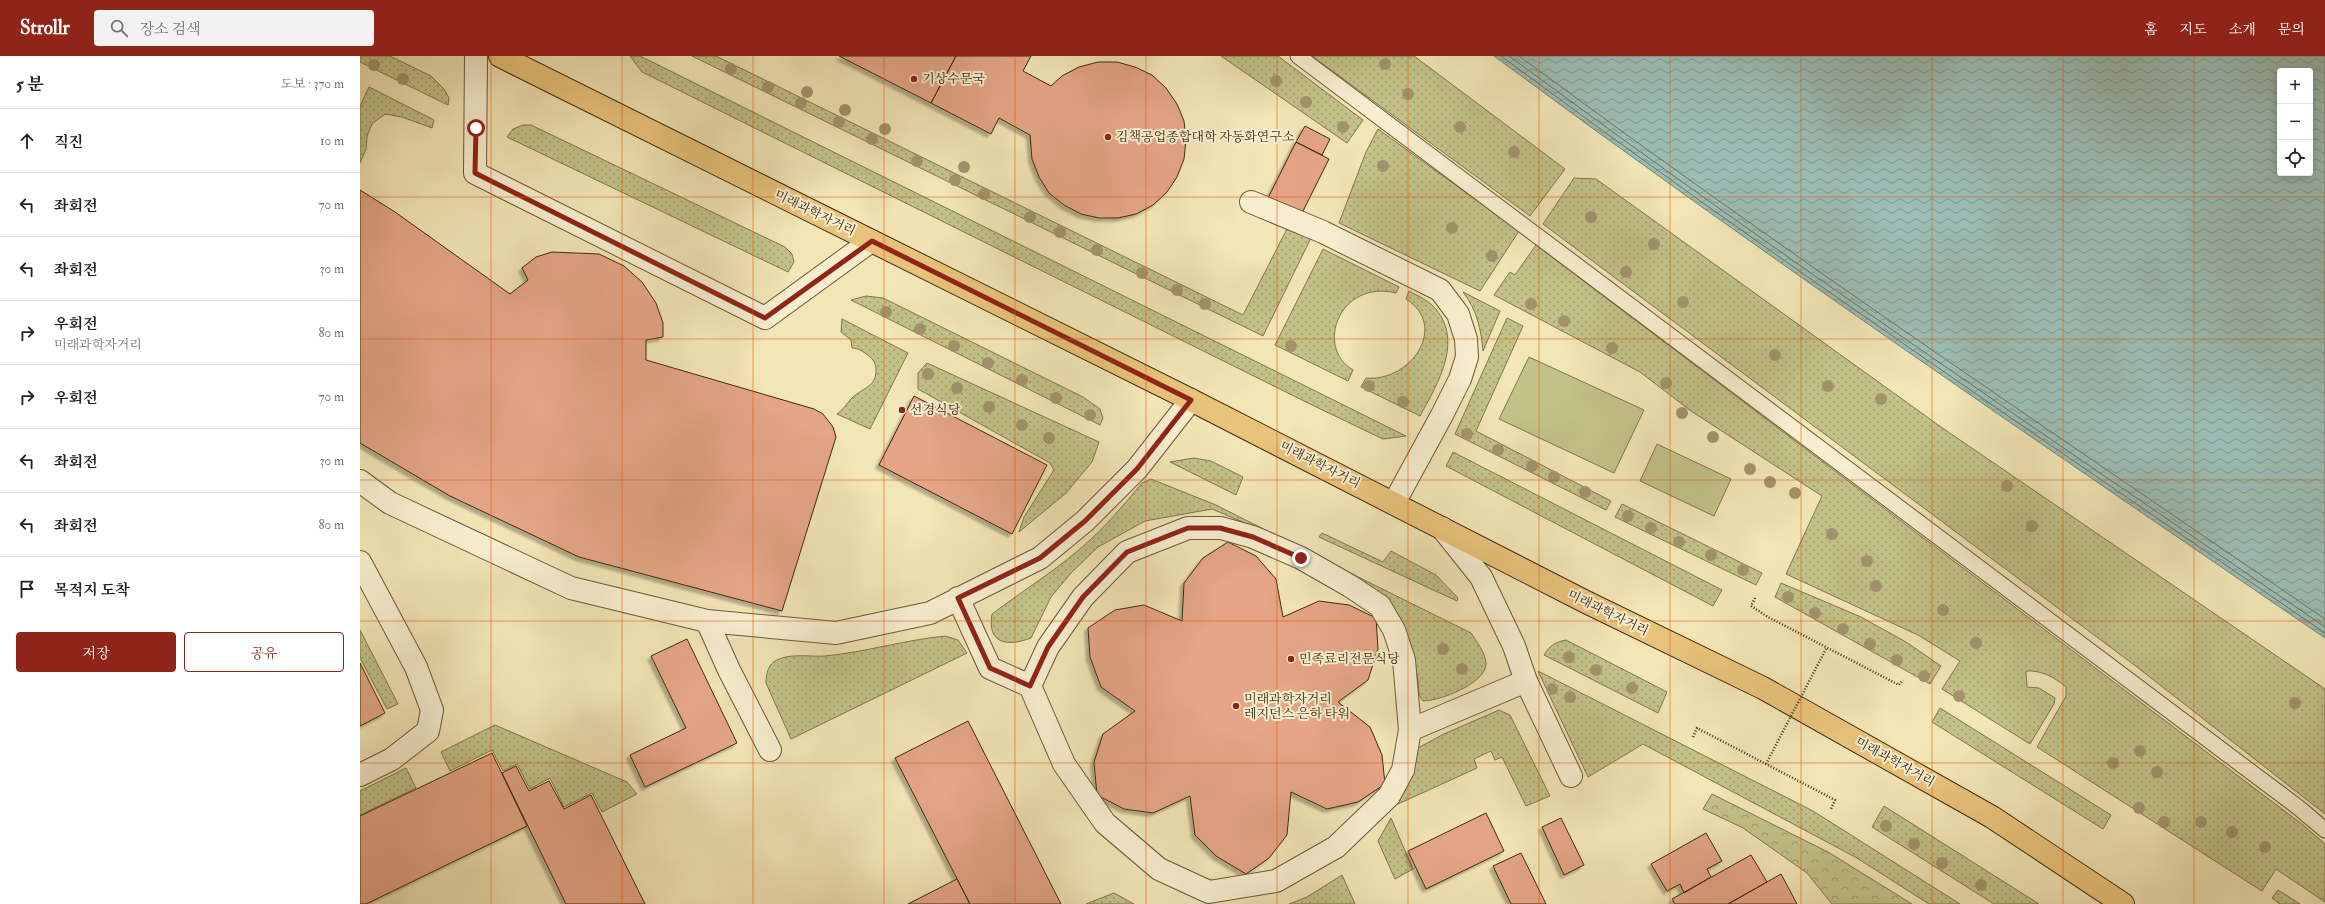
<!DOCTYPE html>
<html lang="ko">
<head>
<meta charset="utf-8">
<style>
  body { margin:0; font-family:"IM FELL Double Pica","Noto Serif KR",serif; background:#f2f2f2; color:#222 }
  .controls { position:absolute; right:12px; top:12px; display:grid; overflow:hidden; border-radius:4px; box-shadow:0 2px 10px #0003 }
  .controls button { width:36px; height:36px; display:grid; place-items:center; padding:0; border:0; border-bottom:1px solid #e0e0e0; background:#fff; color:#222; font:20px sans-serif }
  .stop { position:absolute; width:12px; height:12px; margin:-9px; border:3px solid #8f2418; border-radius:50%; background:#fff }
  .stop.end { background:#8f2418; border-color:#fff; box-shadow:0 1px 4px #0008 }
  .list { margin:0; padding:0; list-style:none }
  h2 { display:flex; justify-content:space-between; align-items:center; height:52px; margin:0; padding:0 16px; font-size:17px }
  h2 small { font-size:13px; font-weight:400; color:#767676 }
  .list li { display:grid; grid-template-columns:26px 1fr auto; gap:12px; align-items:center; box-sizing:border-box; height:64px; padding:0 16px; border-top:1px solid #e0e0e0 }
  .list b { display:block; font-size:15px; white-space:nowrap }
  .list p { margin:0; font-size:13px; white-space:nowrap; color:#767676 }
  .list em { font-size:13px; font-style:normal; color:#767676 }
  .actions { display:flex; gap:8px; padding:12px 16px }
  .actions a { flex:1; padding:9px 0; border:1px solid #8f2418; border-radius:4px; text-align:center; font-size:14px; color:#8f2418 }
  .actions .main { background:#8f2418; color:#fff }
  .icon { flex:none; width:22px; height:22px; fill:none; stroke:currentColor; stroke-width:2; stroke-linecap:round; stroke-linejoin:round }
  .map { position:relative; flex:none; width:1965px; height:848px; overflow:hidden }
  header { display:flex; align-items:center; gap:24px; box-sizing:border-box; height:56px; padding:0 20px; background:#8f2418; color:#fff }
  header strong { font-size:19px }
  nav { display:flex; gap:22px; margin-inline-start:auto; font-size:14px }
  .search { width:280px; height:36px; background:#f2f2f2; display:flex; align-items:center; gap:10px; box-sizing:border-box; padding:0 14px; border-radius:4px; color:#767676; font-size:15px }
  main { display:flex }
  aside { flex:1; background:#fff }
  .map>svg:first-child { display:block }
</style>
</head>
<body>
<header>
<strong>Strollr</strong>
<div class="search"><svg class="icon" aria-label="search" viewBox="0 0 24 24"><circle cx="10" cy="10" r="6"/><path d="M15 15l6 6"/></svg>장소 검색</div>
<nav><a>홈</a><a>지도</a><a>소개</a><a>문의</a></nav>
</header>
<main>
<aside>
<h2>5 분<small>도보 · 370 m</small></h2>
<ul class="list">
<li><svg class="icon" aria-label="ahead" viewBox="0 0 24 24"><path d="M12 20V5M6 11l6-6 6 6"/></svg><div><b>직진</b></div><em>10 m</em></li>
<li><svg class="icon" aria-label="left" viewBox="0 0 24 24"><path d="M17 20v-9H6M10 6l-5 5 5 5"/></svg><div><b>좌회전</b></div><em>70 m</em></li>
<li><svg class="icon" aria-label="left" viewBox="0 0 24 24"><path d="M17 20v-9H6M10 6l-5 5 5 5"/></svg><div><b>좌회전</b></div><em>30 m</em></li>
<li><svg class="icon" aria-label="right" viewBox="0 0 24 24"><path d="M7 20v-9h11M14 6l5 5-5 5"/></svg><div><b>우회전</b><p>미래과학자거리</p></div><em>80 m</em></li>
<li><svg class="icon" aria-label="right" viewBox="0 0 24 24"><path d="M7 20v-9h11M14 6l5 5-5 5"/></svg><div><b>우회전</b></div><em>70 m</em></li>
<li><svg class="icon" aria-label="left" viewBox="0 0 24 24"><path d="M17 20v-9H6M10 6l-5 5 5 5"/></svg><div><b>좌회전</b></div><em>30 m</em></li>
<li><svg class="icon" aria-label="left" viewBox="0 0 24 24"><path d="M17 20v-9H6M10 6l-5 5 5 5"/></svg><div><b>좌회전</b></div><em>80 m</em></li>
<li><svg class="icon" aria-label="arrive" viewBox="0 0 24 24"><path d="M6 21V4h12l-3 4 3 4H6"/></svg><div><b>목적지 도착</b></div></li>
</ul>
<div class="actions"><a class="main">저장</a><a>공유</a></div>
</aside>
<div class="map">
<svg width="1965" height="848" viewBox="0 0 1965 848">
  <defs>
    <pattern id="grass-dots" width="8" height="8" patternUnits="userSpaceOnUse"><rect width="8" height="8" fill="#c2c288"/><path d="M2 2h.1M6 6h.1" fill="none" stroke="#9f9e6e" stroke-width="1.8" stroke-linecap="round"/></pattern>
    <pattern id="forest-crowns" width="20" height="18" patternUnits="userSpaceOnUse"><rect width="20" height="18" fill="#c2c288"/><path d="M2 6a3 3 0 1 1 6 0M12 15a3 3 0 1 1 6 0" fill="none" stroke="#9f9e6e"/></pattern>
    <pattern id="water-waves" width="16" height="10" patternUnits="userSpaceOnUse"><rect width="16" height="10" fill="#9cbdb5"/><path d="M0 5q4-4 8 0t8 0" fill="none" stroke="#819a92"/></pattern>
    <filter id="shadow"><feDropShadow dx="-3.5" dy="3.5" stdDeviation="1" flood-color="#0004"/></filter>
  </defs>
  <rect width="100%" height="100%" fill="#f2e5b6"/>
  <filter id="stains"><feTurbulence type="fractalNoise" baseFrequency=".005" numOctaves="4"/><feColorMatrix values="0 0 0 0 .2 0 0 0 0 .09 0 0 0 0 .02 0 0 0 .5 -.17"/></filter>
  <radialGradient id="worn" r=".72"><stop offset=".6" stop-color="#630" stop-opacity="0"/><stop offset="1" stop-color="#630" stop-opacity=".3"/></radialGradient>
  <path fill="url(#grass-dots)" stroke="#81764c" d="M0,0h30l41,20 13,13 5,9 -1,7 -88,-43z
    M270,0h10l766,380 -23,3 -73,-35 -668,-332z
    M332,0h24l527,259 45,-88 23,11 -48,98z
    M861,0h57l85,64 -16,23z
    M952,0h102l151,113 -35,47z
    M9,31l65,33 -2,8 -30,-11 -17,-3 -13,10 -5,12 -1,13 -6,14v-57z
    M163,69h8l254,122 7,7 2,8 -6,10 -281,-135 6,-8z
    M1018,73l141,102 -39,60 -141,-68 27,-71z
    M1214,122l22,1 345,248 384,262v125l-188,-147 -594,-443z
    M1176,189l767,580 22,19v58l-49,-33 -14,22 -225,-144 29,-51v-9c-12,-10 -25,-17 -40,-16l1,16 12,1 16,10 -1,6 -24,40 -88,-55 18,-28 -42,-26 -132,-61 36,-78 -131,-85 -51,-39 -146,-77 16,-23 5,3z
    M963,193l76,38 -3,6c-56,-14 -82,54 -43,77l-5,11 -73,-36z
    M1049,235c7,4 17,8 24,15 32,33 5,77 -13,110l-59,-29 5,-9c45,4 83,-52 40,-79z
    M1103,236l37,19 -17,40c-2,-22 -6,-41 -20,-59z
    M506,240l17,2 200,99 17,12 3,9 -3,7 -249,-125z
    M1147,262l16,8 -47,105 135,70 -5,9 -151,-76z
    M482,263l66,34 -38,76 -33,-15c9,-7 9,-10 15,-16 10,-10 25,-11 24,-29 0,-5 -3,-10 -7,-13 -5,-4 -11,-8 -17,-8l-1,-8 -10,-8z
    M567,307l172,79 -7,20 -26,31 -47,39 5,-15 30,-47 -4,-7 -132,-74v-16z
    M1093,396l269,138 -9,16 -267,-140z
    M834,402l17,3 32,16 -7,18 -66,-33z
    M791,423l65,26 71,36 -2,4 -42,-23 -31,-13 -67,12 -47,26 -27,26 -20,24 -20,41c-24,9 -44,6 -39,-24 33,-25 68,-46 98,-74 19,-17 36,-38 52,-57z
    M1262,448l140,69 -6,12 -141,-68z
    M962,477l61,29 8,-11 45,24 22,23 -1,3 -138,-64z
    M954,499l157,78c5,8 15,20 15,31 0,19 -46,37 -63,37l-4,-6 -1,-16 -6,-25z
    M1421,527l80,34 45,25 35,24 -11,18 -155,-87z
    M0,574l38,74 -11,5 -27,-51z
    M585,580l13,4 9,13 -176,86 -25,-56c0,-9 2,-19 11,-23 13,-7 34,-3 48,-4 41,-4 80,-16 120,-20z
    M1206,584l101,52 -9,21 -114,-58c6,-10 12,-13 22,-15z
    M1178,615l275,140 147,93h-31l-72,-46 -214,-114 -55,33z
    M1580,652l171,107 -8,14 -171,-107z
    M1139,654l11,5 40,81 -24,10 -24,-49 -7,3 -4,-9 -17,8 3,9 -79,36 18,-55 28,-15z
    M135,669l132,57 10,12 -35,18 -10,-19 -28,14 -14,-29 -20,11 -13,-25 -14,7 -11,-21 -42,21 -9,-19z
    M46,712l10,20 -56,27v-24z
    M1524,750l155,98h-45l-122,-77z
    M1031,762l22,51 -18,10 -17,-38z
    M982,819l13,29h-66l18,-7z
    M1918,834l22,14h-20l-8,-6z
    M754,837l20,11h-48z"/>
  <path fill="url(#forest-crowns)" stroke="#81764c" d="M1352,738l116,58 84,52h-80l-25,-31 -64,-45 -40,-19z"/>
  <path fill="#c2c288" stroke="#81764c" d="M1169,301l115,53 -30,63 -115,-54z
    M1297,388l74,35 -17,37 -74,-35z"/>
  <path fill="url(#water-waves)" stroke="#778273" fill-rule="evenodd" d="M1134,0h831v582c-279,-191 -560,-381 -831,-582zM1920,15h30v102h-30z"/>
  <g fill="none" stroke-linecap="round" stroke-linejoin="round">
    <path stroke="#6e7463" stroke-width="1" d="M1141,0c269,200 547,387 824,577
      M1149,0c267,198 542,383 816,571
      M1159,0c263,195 536,378 806,563"/>
  </g>
  <path fill="#e5a586" stroke="#402a11" filter="url(#shadow)" d="M479,0h117l-25,47z
    M596,0h75l-8,15 28,15 11,-10 17,-9 19,-5h19l18,5 17,8 14,13 11,16 7,17 2,19 -2,19 -7,18 -10,15 -14,13 -17,9 -18,4h-19l-18,-4 -17,-9 -15,-12 -10,-16 -7,-18 -2,-24 -31,-17 -8,16 -60,-31z
    M945,70l25,13 -8,16 -26,-13z
    M936,86l33,17 -28,56 -33,-17z
    M0,134l35,22 115,82 18,-14 -6,-12 14,-11 16,-5 47,2 25,12 18,16 14,21 7,20v14l-17,3v20l168,49 9,5 10,13 3,10 -54,174 -203,-54 -129,-61 -90,-53z
    M554,340l133,69 -35,69 -133,-69z
    M868,486l28,14 20,23 7,38 36,-16 30,4 27,13 2,31 -10,31 -30,22 32,25 12,28 3,29 -27,18 -31,7 -36,-17 -4,43 -18,23 -23,16 -30,-18 -21,-21 -5,-39 -37,17 -29,-4 -27,-14 -3,-33 9,-28 32,-23 -34,-24 -11,-30 -2,-29 27,-18 29,-5 38,16 2,-38 19,-25z
    M327,583l50,104 -92,44 -15,-32 56,-27 -35,-72z
    M0,607l25,50 -25,13z
    M608,665l93,183h-91l-75,-146z
    M132,697l35,73 -161,78h-6v-88z
    M156,710l13,25 20,-10 15,28 27,-14 54,109h-79l-64,-131z
    M1126,757l18,38 -78,38 -18,-38z
    M1201,762l23,47 -20,10 -22,-48z
    M1346,777l16,28 -15,8 4,8 -27,16 -4,-9 -13,7 -16,-27z
    M1161,797l25,51h-35l-18,-38z
    M1391,799l16,27 -39,22h-53l-3,-5z
    M1421,818l16,30h-69l39,-22z
    M597,823l13,25h-62z"/>
  <g fill="none" stroke-linecap="round" stroke-linejoin="round">
    <g stroke="#6c593a" stroke-width="17">
      <path id="service" d="M938,0l1001,752 26,22"/>
    </g>
    <g stroke="#6c593a" stroke-width="24">
      <path id="minor" d="M116,0l-1,117 290,145 106,-77
        M891,146l72,30 117,58 18,24 8,25 1,18 -7,22 -18,36 -48,88
        M0,425l30,22 181,85 136,33 129,12 94,-20 110,-55 45,-37 52,-52 54,-69
        M1082,472l39,49 33,69 12,35 45,95
        M0,506l56,105 16,43 -4,21 -36,28 -32,16
        M598,542l32,70 40,18 34,78 41,59 54,46 50,23 67,-11 60,-34 53,-51 14,-26 7,-40 116,-49
        M347,565l22,49 41,80
        M670,630l18,-39 35,-50 44,-45 61,-24h33l32,9 48,21 49,28 30,20 14,24 10,30 6,70"/>
    </g>
    <g stroke="#402a11" stroke-width="24">
      <path id="primary" d="M140,0l691,344 395,202 177,86 229,129 131,87"/>
    </g>
    <path stroke="#402a11" stroke-width="2.5" stroke-dasharray="1 2" stroke-linecap="butt" d="M1395,542l-4,8 17,11 131,68 4,-5
      M1333,681l4,-9 138,72 -4,9"/>
    <use href="#service" stroke="#f7eed0" stroke-width="15"/>
    <use href="#minor" stroke="#f7eed0" stroke-width="22"/>
    <use href="#primary" stroke="#e9c27b" stroke-width="22"/>
    <path stroke="#402a11" stroke-width="2.5" stroke-dasharray="1 2" stroke-linecap="butt" d="M1406,708l61,-117"/>
  </g>
  <g fill="#a2936c">
    <circle cx="1025" cy="8" r="6"/>
    <circle cx="14" cy="9" r="6"/>
    <circle cx="371" cy="13" r="6"/>
    <circle cx="43" cy="23" r="6"/>
    <circle cx="916" cy="25" r="6"/>
    <circle cx="408" cy="31" r="6"/>
    <circle cx="447" cy="36" r="6"/>
    <circle cx="1048" cy="38" r="6"/>
    <circle cx="946" cy="46" r="6"/>
    <circle cx="441" cy="47" r="6"/>
    <circle cx="485" cy="54" r="6"/>
    <circle cx="479" cy="66" r="6"/>
    <circle cx="983" cy="71" r="6"/>
    <circle cx="1100" cy="71" r="6"/>
    <circle cx="525" cy="73" r="6"/>
    <circle cx="512" cy="83" r="6"/>
    <circle cx="1154" cy="96" r="6"/>
    <circle cx="557" cy="105" r="6"/>
    <circle cx="1023" cy="110" r="6"/>
    <circle cx="604" cy="111" r="6"/>
    <circle cx="595" cy="124" r="6"/>
    <circle cx="624" cy="138" r="6"/>
    <circle cx="670" cy="161" r="6"/>
    <circle cx="1231" cy="161" r="6"/>
    <circle cx="1092" cy="172" r="6"/>
    <circle cx="700" cy="176" r="6"/>
    <circle cx="1294" cy="188" r="6"/>
    <circle cx="737" cy="194" r="6"/>
    <circle cx="1132" cy="200" r="6"/>
    <circle cx="1266" cy="216" r="6"/>
    <circle cx="782" cy="217" r="6"/>
    <circle cx="817" cy="234" r="6"/>
    <circle cx="1323" cy="246" r="6"/>
    <circle cx="845" cy="248" r="6"/>
    <circle cx="1171" cy="248" r="6"/>
    <circle cx="526" cy="256" r="6"/>
    <circle cx="1204" cy="265" r="6"/>
    <circle cx="560" cy="273" r="6"/>
    <circle cx="594" cy="290" r="6"/>
    <circle cx="931" cy="290" r="6"/>
    <circle cx="1252" cy="292" r="6"/>
    <circle cx="1415" cy="299" r="6"/>
    <circle cx="628" cy="307" r="6"/>
    <circle cx="568" cy="318" r="6"/>
    <circle cx="662" cy="324" r="6"/>
    <circle cx="1306" cy="327" r="6"/>
    <circle cx="1009" cy="330" r="6"/>
    <circle cx="1468" cy="330" r="6"/>
    <circle cx="597" cy="332" r="6"/>
    <circle cx="696" cy="342" r="6"/>
    <circle cx="1521" cy="343" r="6"/>
    <circle cx="1043" cy="346" r="6"/>
    <circle cx="629" cy="351" r="6"/>
    <circle cx="1322" cy="357" r="6"/>
    <circle cx="730" cy="359" r="6"/>
    <circle cx="662" cy="369" r="6"/>
    <circle cx="1107" cy="378" r="6"/>
    <circle cx="1353" cy="381" r="6"/>
    <circle cx="689" cy="382" r="6"/>
    <circle cx="1138" cy="394" r="6"/>
    <circle cx="1172" cy="410" r="6"/>
    <circle cx="1390" cy="413" r="6"/>
    <circle cx="1194" cy="421" r="6"/>
    <circle cx="1410" cy="426" r="6"/>
    <circle cx="1647" cy="430" r="6"/>
    <circle cx="1225" cy="436" r="6"/>
    <circle cx="1435" cy="437" r="6"/>
    <circle cx="1268" cy="460" r="6"/>
    <circle cx="1672" cy="470" r="6"/>
    <circle cx="1291" cy="472" r="6"/>
    <circle cx="1472" cy="478" r="6"/>
    <circle cx="1319" cy="486" r="6"/>
    <circle cx="1351" cy="499" r="6"/>
    <circle cx="1507" cy="505" r="6"/>
    <circle cx="1383" cy="514" r="6"/>
    <circle cx="1516" cy="530" r="6"/>
    <circle cx="1428" cy="541" r="6"/>
    <circle cx="1583" cy="554" r="6"/>
    <circle cx="1455" cy="557" r="6"/>
    <circle cx="1483" cy="573" r="6"/>
    <circle cx="1616" cy="587" r="6"/>
    <circle cx="1510" cy="588" r="6"/>
    <circle cx="1083" cy="593" r="6"/>
    <circle cx="1209" cy="601" r="6"/>
    <circle cx="1537" cy="604" r="6"/>
    <circle cx="1102" cy="613" r="6"/>
    <circle cx="1236" cy="614" r="6"/>
    <circle cx="1564" cy="620" r="6"/>
    <circle cx="1272" cy="632" r="6"/>
    <circle cx="1192" cy="633" r="6"/>
    <circle cx="1599" cy="640" r="6"/>
    <circle cx="1210" cy="641" r="6"/>
    <circle cx="1935" cy="647" r="6"/>
    <circle cx="1780" cy="695" r="6"/>
    <circle cx="1753" cy="707" r="6"/>
    <circle cx="1797" cy="716" r="6"/>
    <circle cx="1779" cy="752" r="6"/>
    <circle cx="1804" cy="766" r="6"/>
    <circle cx="1841" cy="766" r="6"/>
    <circle cx="1526" cy="770" r="6"/>
    <circle cx="1872" cy="776" r="6"/>
    <circle cx="1554" cy="788" r="6"/>
    <circle cx="1905" cy="791" r="6"/>
    <circle cx="1582" cy="807" r="6"/>
    <circle cx="1621" cy="829" r="6"/>
  </g>
  <g fill="none" stroke-linecap="round" stroke-linejoin="round">
    <path stroke="#8f2418" stroke-width="5" d="M116,72l-1,45 290,145 107,-77 319,159 -54,69 -52,52 -45,37 -82,40 32,70 40,18 18,-39 35,-50 44,-45 61,-24h32l33,9 48,21"/>
  </g>
  <path fill="none" stroke="#e0570c" stroke-width="1" stroke-opacity="0.55" d="M131,0v848M262,0v848M393,0v848M524,0v848M655,0v848M786,0v848M917,0v848M1048,0v848M1179,0v848M1310,0v848M1441,0v848M1572,0v848M1703,0v848M1834,0v848M0,141h1965M0,283h1965M0,424h1965M0,565h1965M0,707h1965"/>
  <g fill="#8f2418" stroke="#f7eed0" stroke-width="1.5">
    <circle cx="554" cy="23" r="4"/>
    <circle cx="748" cy="81" r="4"/>
    <circle cx="542" cy="354" r="4"/>
    <circle cx="931" cy="603" r="4"/>
    <circle cx="876" cy="650" r="4"/>
  </g>
  <g text-anchor="middle" dominant-baseline="central" stroke-width="4" stroke-linejoin="round" paint-order="stroke">
    <g font-size="13" fill="#402a11" stroke="#f7eed0" text-anchor="start">
      <text x="562" y="23">기상수문국</text>
      <text x="756" y="81">김책공업종합대학 자동화연구소</text>
      <text x="550" y="354">선경식당</text>
      <text x="939" y="603">민족료리전문식당</text>
      <text x="884" y="643">미래과학자거리<tspan x="884" dy="15">레지던스 은하 타워</tspan></text>
    </g>
    <g font-size="13" fill="#402a11" stroke="#f7eed0">
      <text transform="translate(455 157) rotate(26)">미래과학자거리</text>
      <text transform="translate(960 409) rotate(27)">미래과학자거리</text>
      <text transform="translate(1248 557) rotate(26)">미래과학자거리</text>
      <text transform="translate(1535 706) rotate(29)">미래과학자거리</text>
    </g>
  </g>
  <rect width="100%" height="100%" filter="url(#stains)"/>
  <rect width="100%" height="100%" fill="url(#worn)"/>
</svg>
<div class="controls">
<button>+</button>
<button>−</button>
<button><svg class="icon" aria-label="locate" viewBox="0 0 24 24"><circle cx="12" cy="12" r="6"/><path d="M12 2v4M12 18v4M2 12h4M18 12h4"/></svg></button>
</div>
<div class="stop" style="left:116px;top:72px"></div>
<div class="stop end" style="left:941px;top:502px"></div>
</div>
</main>
</body>
</html>
